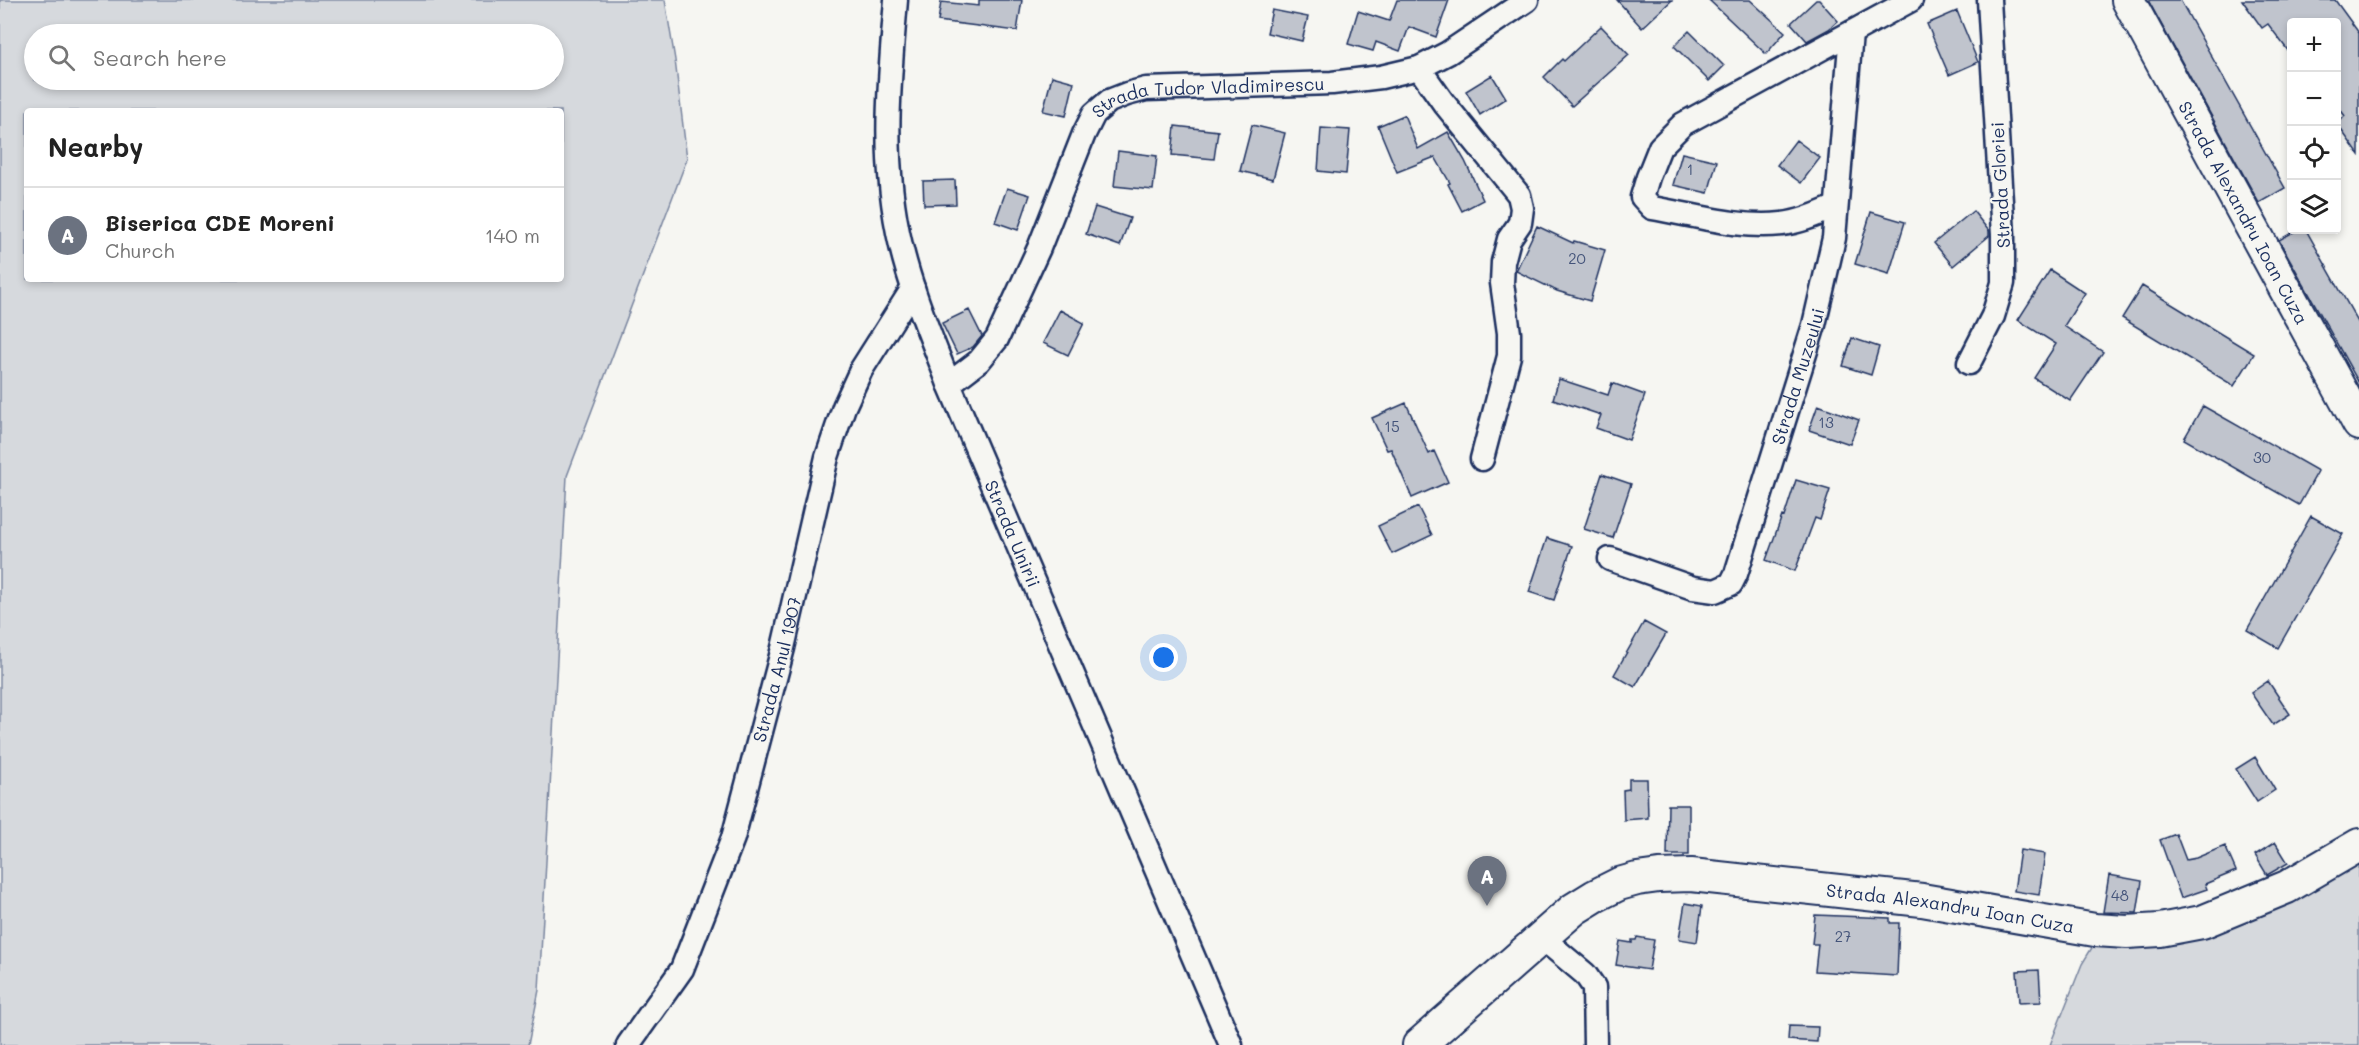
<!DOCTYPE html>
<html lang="en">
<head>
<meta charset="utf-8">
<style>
  body { margin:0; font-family:Mali,sans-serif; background:#f6f6f6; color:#222 }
  .controls { position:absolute; right:18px; top:18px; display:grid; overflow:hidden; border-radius:6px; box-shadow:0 3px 9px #0003 }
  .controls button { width:54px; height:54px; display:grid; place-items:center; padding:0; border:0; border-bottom:2px solid #e0e0e0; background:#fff; color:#222; font:30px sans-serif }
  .you { position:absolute; left:1164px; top:658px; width:21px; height:21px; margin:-15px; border:4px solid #fff; border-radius:50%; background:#1a73e8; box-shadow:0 0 0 9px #1a73e833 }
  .badge { display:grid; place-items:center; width:39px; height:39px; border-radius:50%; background:#1f6fb2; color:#fff; font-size:20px; font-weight:700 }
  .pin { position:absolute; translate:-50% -50px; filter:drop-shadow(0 2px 3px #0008) }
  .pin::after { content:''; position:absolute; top:32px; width:21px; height:18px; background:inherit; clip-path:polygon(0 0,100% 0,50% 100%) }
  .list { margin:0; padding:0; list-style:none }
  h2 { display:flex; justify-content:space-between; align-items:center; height:78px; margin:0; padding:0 24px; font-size:26px }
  h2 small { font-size:20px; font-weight:400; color:#767676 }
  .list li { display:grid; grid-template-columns:39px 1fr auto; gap:18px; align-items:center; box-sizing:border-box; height:96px; padding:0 24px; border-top:2px solid #e0e0e0 }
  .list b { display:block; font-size:22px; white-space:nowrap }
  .list p { margin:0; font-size:20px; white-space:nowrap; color:#767676 }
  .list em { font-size:20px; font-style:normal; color:#767676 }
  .icon { flex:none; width:33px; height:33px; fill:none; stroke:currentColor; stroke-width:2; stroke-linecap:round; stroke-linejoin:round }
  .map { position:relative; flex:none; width:2359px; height:1045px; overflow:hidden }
  .search { position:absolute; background:#fff; box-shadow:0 3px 9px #0003; left:24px; top:24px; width:540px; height:66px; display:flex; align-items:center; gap:15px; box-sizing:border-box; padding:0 21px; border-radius:33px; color:#767676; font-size:22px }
  .panel { position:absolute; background:#fff; box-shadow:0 3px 9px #0003; left:24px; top:108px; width:540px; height:174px; border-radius:6px }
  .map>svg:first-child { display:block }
</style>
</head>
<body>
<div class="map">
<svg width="2359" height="1045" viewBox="0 0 2359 1045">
  <rect width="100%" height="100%" fill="#f6f6f2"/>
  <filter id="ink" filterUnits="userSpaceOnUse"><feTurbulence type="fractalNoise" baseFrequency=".0167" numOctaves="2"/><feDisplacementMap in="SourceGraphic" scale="12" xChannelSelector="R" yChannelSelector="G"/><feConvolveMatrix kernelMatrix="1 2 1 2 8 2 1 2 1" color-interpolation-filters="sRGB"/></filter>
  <g filter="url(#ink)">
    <path fill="#d6d9dd" stroke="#78849e" stroke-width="1.5" fill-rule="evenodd" d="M0,0h665l10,60 12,99 -120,317 -28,514 -11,55h-528zM34,34h520v46h-520zM27,111h534v168h-534z
      M2359,861v184h-309l32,-81 11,-18h18z"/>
    <path fill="#c0c4cd" stroke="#1b2f5e" stroke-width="1.5" d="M979,0h43l-5,31 -79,-10 3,-19 38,4z
      M1397,0h52l-13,37 -27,-10 -9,24 -24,-9 -3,9 -25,-7 10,-33 31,10z
      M1617,0h55l-30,28z
      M1709,0h41l35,32 -19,22z
      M1816,0h3l19,21 -9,8 -22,12 -16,-18z
      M2148,0h32l105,188 -26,15z
      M2242,0h93l24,33v122l-22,-31 8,-8 -8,-11v-83h-45v34l-24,-32 -6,4z
      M1272,10l36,7 -6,24 -35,-8z
      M1957,11l21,51 -29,13 -22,-51z
      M1601,26l28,29 -57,51 -28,-29 18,-18 2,2z
      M1689,31l35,35 -15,15 -35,-35z
      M1492,75l14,23 -26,17 -14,-24z
      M1052,76l22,6 -8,34 -23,-5z
      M1404,115l14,34 30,-17 17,29 18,39 -21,11 -14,-27 2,-1 -15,-26 -38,15 -19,-46z
      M1252,125l33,8 -12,46 -33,-8z
      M1175,126l43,5 -4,28 -42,-4z
      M1321,128l29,2 -4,44 -28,-3z
      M1796,140l24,18 -19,25 -24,-18z
      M1118,151l39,5 -4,34 -39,-4z
      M1682,153l35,8 -9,32 -35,-8z
      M955,180l1,24 -32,1 -1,-24z
      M1007,188l23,7 -12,35 -23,-8z
      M1095,207l35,11 -10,28 -34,-12z
      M1973,211l16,20v5l-36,30 -19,-23z
      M1871,212l34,10 -16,52 -34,-10z
      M1537,226l36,17 1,-2 31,9 -15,51 -33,-10 -41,-20z
      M2297,230h9l53,94v59l-80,-143z
      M2050,270l35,23 -21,33 39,26 -33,49 -36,-23 22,-34 -38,-24z
      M2142,286l112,68 -20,32 -112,-68z
      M969,310l13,26 -9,11 -16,7 -15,-31z
      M1060,310l24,13 -16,32 -25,-12z
      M1852,338l27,9 -8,28 -28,-9z
      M1559,379l49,16 4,-12 33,12 -16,45 -33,-12 5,-13 -48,-16z
      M1406,403l23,51 5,-3 14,31 -36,16 -21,-49 -4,1 -15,-32z
      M1818,405l41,15 -9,24 -41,-14z
      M2203,406l115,65 -19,34 -115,-66z
      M1602,474l29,10 -18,54 -29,-9z
      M1796,480l34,10 -10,30 -5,-2 -20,53 -29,-11 16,-44 2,1z
      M1418,507l14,28 -40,19 -14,-28z
      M2311,516l32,18 -65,114 -31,-18z
      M1547,538l25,8 -18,54 -25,-8z
      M1644,622l22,12 -31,53 -21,-12z
      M2268,681l22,33 -17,11 -22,-32z
      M2255,757l20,33 -18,12 -21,-33z
      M1629,779h18l1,39 -24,2 -1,-30 6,-1z
      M1668,805h21v50h-22z
      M2176,834l10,26 10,-2 29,-12 11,25 -31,13 2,5 -26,9 -21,-58z
      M2275,842l13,21 -21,12 -12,-20z
      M2020,850l25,4 -6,41 -25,-4z
      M2109,875l33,6 -5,32 -34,-1z
      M1685,903l17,3 -5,36 -18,-3z
      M1815,915l75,3v5h9l-2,53 -82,-5 3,-27h-6z
      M1637,937l17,3 -5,30 -33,-5 4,-24 12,2v-3h4z
      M2039,970l2,32 -22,1 -2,-32z
      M1789,1026l29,1 -1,15 -29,-2z"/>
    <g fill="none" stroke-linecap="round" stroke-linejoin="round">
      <g stroke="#1b2f5e" stroke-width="27">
        <g id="minor">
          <path id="s1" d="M896,0c-7,85 -15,162 5,246 11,47 31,93 48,138l282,661"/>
          <path d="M1419,68l24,34 76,93 3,13 -2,15 -11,16 -6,23 -1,21 7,50v23l-27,103"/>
          <path d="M1835,207c-17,7 -34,15 -53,17 -43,5 -88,-9 -130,-16l-10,-11 6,-20 12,-30 23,-23 228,-124"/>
          <path d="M1969,363l24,-47 10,-33v-48l-14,-235"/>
          <path id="s2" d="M949,384l30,-23 18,-22 42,-91 45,-114 10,-20 15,-13 18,-7 19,-5 186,-6 49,-6 38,-9 29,-15 79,-53"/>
          <path id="s3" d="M1610,559l83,29 22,3 16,-7 5,-10 78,-249 20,-87 17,-205"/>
          <path d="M1541,937l44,37 9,13 1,58"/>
          <path id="s4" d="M628,1045l54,-76 51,-131 50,-190 44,-191 17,-50 17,-37 52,-82"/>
        </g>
      </g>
      <g stroke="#1b2f5e" stroke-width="36">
        <g id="secondary">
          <path id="s5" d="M2128,0l231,424"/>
          <path id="s6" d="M1419,1045l155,-136 21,-13 24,-12 18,-5 22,-3 32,-1 231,25 173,30 32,2 33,-2 42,-8 85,-35 72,-42"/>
        </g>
      </g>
      <use href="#minor" stroke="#f6f6f2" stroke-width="22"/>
      <use href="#secondary" stroke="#f6f6f2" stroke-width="32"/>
    </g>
  </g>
  <g text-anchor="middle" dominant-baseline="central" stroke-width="4.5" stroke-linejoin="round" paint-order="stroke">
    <g font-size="15" fill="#44547a">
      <text x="1690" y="169">1</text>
      <text x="1577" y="258">20</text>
      <text x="1826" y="422">13</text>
      <text x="1392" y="426">15</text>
      <text x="2262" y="457">30</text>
      <text x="2120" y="895">48</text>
      <text x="1843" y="936">27</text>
    </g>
    <g font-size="18" fill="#1b2f5e" stroke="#f6f6f2">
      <text stroke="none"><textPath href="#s2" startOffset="430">Strada Tudor Vladimirescu</textPath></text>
      <text transform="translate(2000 185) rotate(-93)">Strada Gloriei</text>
      <text stroke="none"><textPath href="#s5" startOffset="242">Strada Alexandru Ioan Cuza</textPath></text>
      <text stroke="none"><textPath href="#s3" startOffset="346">Strada Muzeului</textPath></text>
      <text stroke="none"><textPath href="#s1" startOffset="556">Strada Unirii</textPath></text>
      <text stroke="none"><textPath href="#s4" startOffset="408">Strada Anul 1907</textPath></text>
      <text stroke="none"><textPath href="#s6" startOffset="592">Strada Alexandru Ioan Cuza</textPath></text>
    </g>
  </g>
</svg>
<div class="controls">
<button>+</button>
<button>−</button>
<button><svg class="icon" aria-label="locate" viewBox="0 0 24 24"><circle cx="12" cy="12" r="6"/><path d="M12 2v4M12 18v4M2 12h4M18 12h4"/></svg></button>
<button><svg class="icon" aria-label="layers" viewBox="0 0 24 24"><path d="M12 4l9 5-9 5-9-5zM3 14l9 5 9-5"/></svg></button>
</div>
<div class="you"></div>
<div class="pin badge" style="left:1487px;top:906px;background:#6b7280">A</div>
<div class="search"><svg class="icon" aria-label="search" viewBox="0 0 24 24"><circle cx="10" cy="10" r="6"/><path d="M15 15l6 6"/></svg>Search here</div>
<section class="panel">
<h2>Nearby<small></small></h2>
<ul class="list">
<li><span class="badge" style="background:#6b7280">A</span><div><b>Biserica CDE Moreni</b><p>Church</p></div><em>140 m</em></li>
</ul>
</section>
</div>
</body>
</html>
